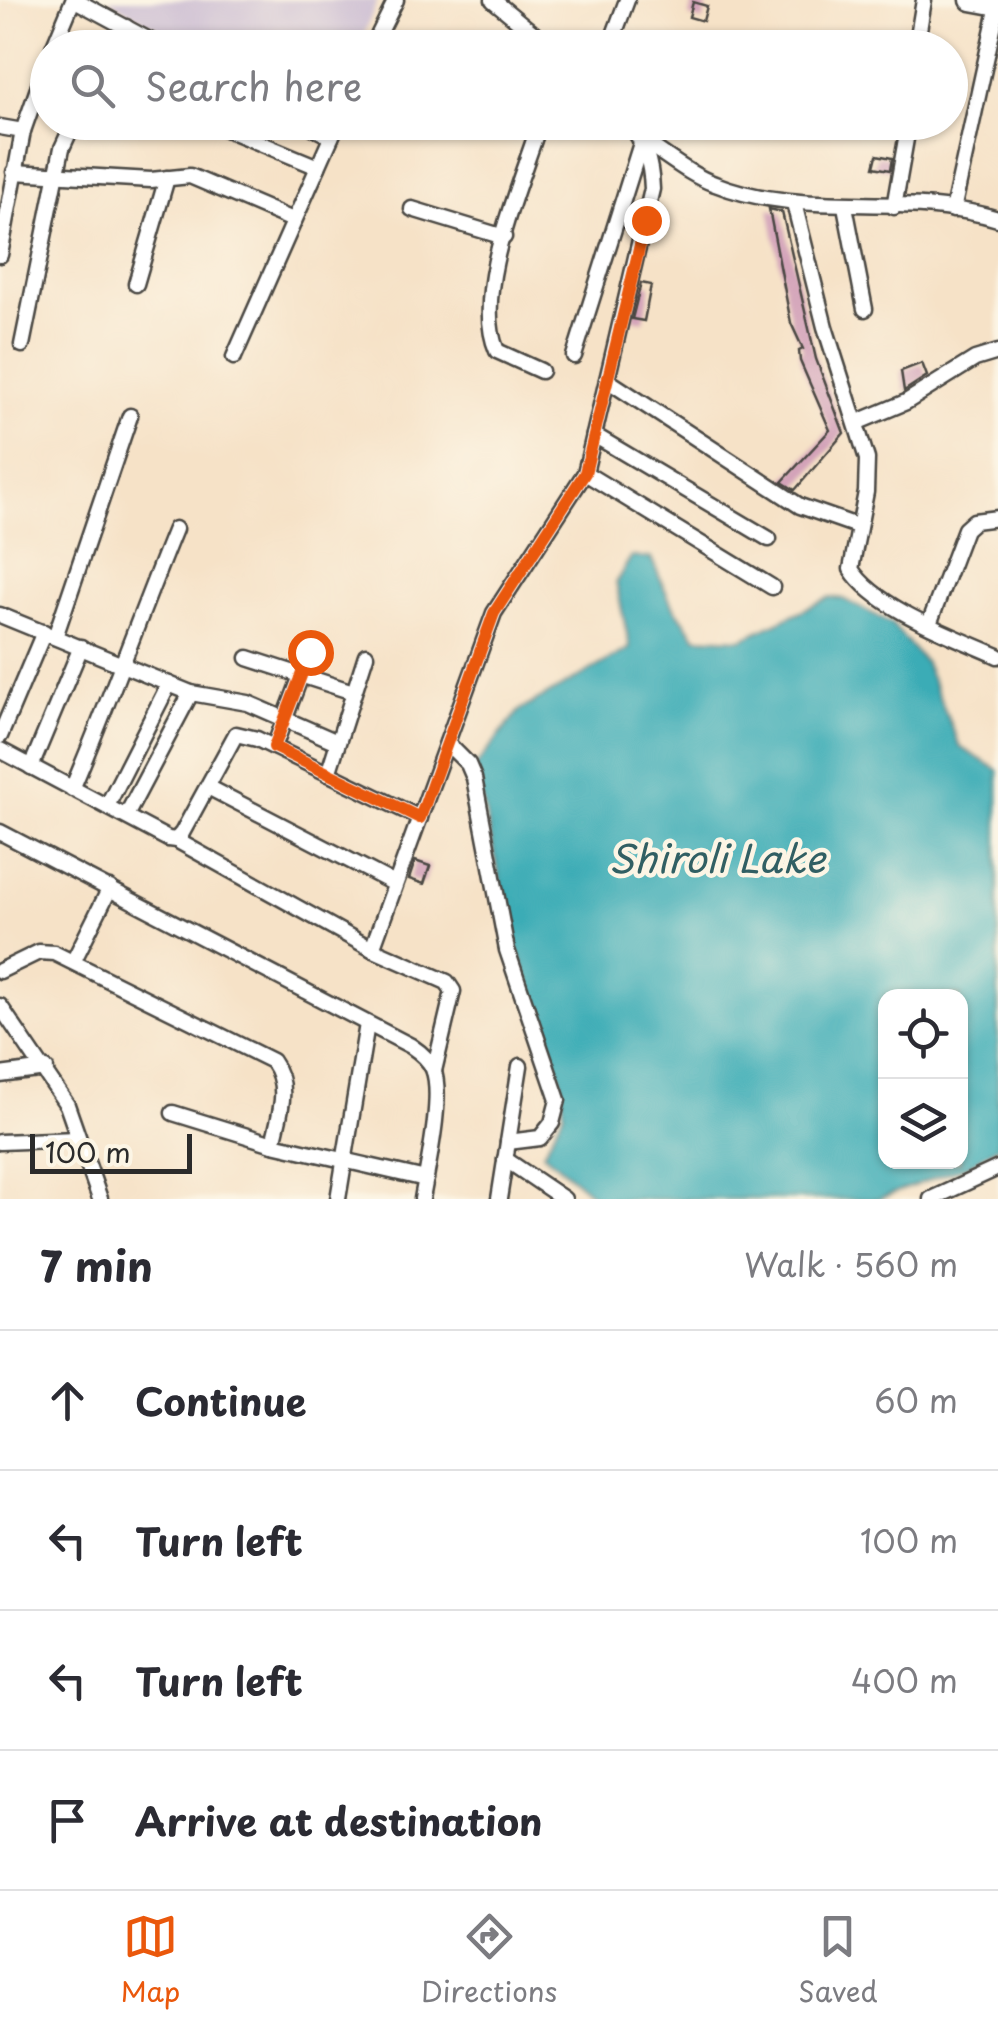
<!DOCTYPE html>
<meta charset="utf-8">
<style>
body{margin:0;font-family:"Playpen Sans",sans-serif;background:#f7f7f7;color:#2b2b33}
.controls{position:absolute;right:30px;bottom:30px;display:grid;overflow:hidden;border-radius:20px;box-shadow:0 2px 8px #0004}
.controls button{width:90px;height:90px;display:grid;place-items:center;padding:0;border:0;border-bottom:2px solid #e1e1e2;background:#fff;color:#2b2b33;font:50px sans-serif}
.scale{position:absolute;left:30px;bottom:25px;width:162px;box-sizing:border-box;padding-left:10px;border:5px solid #2b2b2b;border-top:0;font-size:28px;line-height:35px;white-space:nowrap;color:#2b2b2b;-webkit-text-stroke:8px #fcf5e5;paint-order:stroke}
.stop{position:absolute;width:30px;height:30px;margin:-22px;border:8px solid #ea580c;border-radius:50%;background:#fff}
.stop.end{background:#ea580c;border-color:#fff;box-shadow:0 2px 10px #0008}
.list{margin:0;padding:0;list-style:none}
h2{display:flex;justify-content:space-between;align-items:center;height:130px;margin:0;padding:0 40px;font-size:42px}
h2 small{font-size:32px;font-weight:400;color:#7c7c81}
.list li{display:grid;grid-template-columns:65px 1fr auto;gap:30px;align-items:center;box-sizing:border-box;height:140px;padding:0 40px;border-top:2px solid #e1e1e2}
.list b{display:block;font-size:38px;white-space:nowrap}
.list em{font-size:32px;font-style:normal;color:#7c7c81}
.icon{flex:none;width:55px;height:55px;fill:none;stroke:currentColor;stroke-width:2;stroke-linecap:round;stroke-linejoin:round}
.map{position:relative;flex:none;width:998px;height:1199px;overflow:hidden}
.search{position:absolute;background:#fff;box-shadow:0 2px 8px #0004;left:30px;right:30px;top:30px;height:110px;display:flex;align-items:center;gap:25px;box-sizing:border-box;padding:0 35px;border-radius:55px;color:#7c7c81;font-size:38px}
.sheet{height:690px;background:#fff}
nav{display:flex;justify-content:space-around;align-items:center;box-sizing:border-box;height:140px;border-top:2px solid #e1e1e2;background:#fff;font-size:28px;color:#7c7c81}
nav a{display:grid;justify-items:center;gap:5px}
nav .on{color:#ea580c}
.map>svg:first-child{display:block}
.industrial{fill:#ccbed3}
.water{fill:#3bacb6;stroke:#336c70;stroke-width:2.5;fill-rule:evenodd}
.building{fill:#d3a3b9}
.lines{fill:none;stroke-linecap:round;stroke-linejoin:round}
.minor-casing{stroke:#494642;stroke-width:19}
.highway-casing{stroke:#494642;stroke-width:25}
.minor{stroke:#fff;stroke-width:14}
.highway{stroke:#fff;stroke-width:20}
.route{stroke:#ea580c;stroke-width:12}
.labels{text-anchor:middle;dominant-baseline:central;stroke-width:9;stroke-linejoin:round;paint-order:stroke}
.water-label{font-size:38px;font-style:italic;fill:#315f63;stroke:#fcf5e5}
</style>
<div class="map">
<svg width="998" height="1199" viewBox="0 0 998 1199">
<rect width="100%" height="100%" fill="#fcf5e5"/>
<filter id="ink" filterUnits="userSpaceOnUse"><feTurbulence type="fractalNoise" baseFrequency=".01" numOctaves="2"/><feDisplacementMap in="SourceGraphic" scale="20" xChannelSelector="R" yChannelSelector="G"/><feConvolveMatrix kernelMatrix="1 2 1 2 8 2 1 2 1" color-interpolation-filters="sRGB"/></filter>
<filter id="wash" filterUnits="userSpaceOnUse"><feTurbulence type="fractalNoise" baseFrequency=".0048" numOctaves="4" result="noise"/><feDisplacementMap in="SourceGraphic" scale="40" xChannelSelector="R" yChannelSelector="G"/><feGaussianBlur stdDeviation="2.25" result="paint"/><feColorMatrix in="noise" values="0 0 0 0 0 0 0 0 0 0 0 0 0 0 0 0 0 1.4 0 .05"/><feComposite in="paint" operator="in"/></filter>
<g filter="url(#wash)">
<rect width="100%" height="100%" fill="#f6e2c7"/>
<!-- industrial -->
<path class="industrial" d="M 109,0 L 378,0 L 358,47 L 191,48 Z"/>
<!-- water -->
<path class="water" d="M 631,557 L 651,558 L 671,603 L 696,637 L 742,639 L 830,597 L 843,599 L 891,623 L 925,663 L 960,747 L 998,770 L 998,1146 L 967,1166 L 878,1199 L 597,1199 L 543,1153 L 564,1112 L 560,1075 L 511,929 L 475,767 L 519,711 L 630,648 L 616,582 ZM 886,996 L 960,996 L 960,1162 L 886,1162 Z"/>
<g id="blocks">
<!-- building -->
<g class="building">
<path d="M 693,2 L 707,6 L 703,21 L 689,17 Z"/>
<path d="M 877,155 L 892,158 L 890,170 L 874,167 Z"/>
<path d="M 769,209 L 782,212 L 816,359 L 844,433 L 795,490 L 782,482 L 830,430 L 800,361 L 799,351 L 803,349 L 791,323 Z"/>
<path d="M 641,283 L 651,285 L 644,321 L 632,319 Z"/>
<path d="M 922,363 L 927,376 L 904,391 L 901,371 Z"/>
<path d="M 415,861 L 430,866 L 424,884 L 409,879 Z"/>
</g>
</g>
</g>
<g filter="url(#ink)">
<use href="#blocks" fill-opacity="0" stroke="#494642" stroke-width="2.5"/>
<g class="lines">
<defs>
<g id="minor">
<path d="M 75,0 L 164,48"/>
<path d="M 493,0 L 551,48"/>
<path d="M 53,48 L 73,0"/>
<path d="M 115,48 L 126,27"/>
<path d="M 372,48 L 396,0"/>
<path d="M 609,48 L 627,0"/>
<path d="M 916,48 L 924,0"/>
<path d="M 209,122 L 318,167"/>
<path d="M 303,122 L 331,137"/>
<path d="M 540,122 C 521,183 471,292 497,351 L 541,371"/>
<path d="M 0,127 L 23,131"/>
<path d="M 14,172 L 151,180 L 190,176 L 293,220"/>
<path d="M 794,203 L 825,327 L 867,459 L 866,492 L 851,569 C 876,609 956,637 998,656"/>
<path d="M 845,206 L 865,309"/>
<path d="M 894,207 L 909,122"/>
<path d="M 412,209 L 504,237"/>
<path d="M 953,210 L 998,5"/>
<path d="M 0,255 L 23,131 L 48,60"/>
<path d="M 136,284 L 167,178"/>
<path d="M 22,345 L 62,148 L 74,122"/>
<path d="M 574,356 L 642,140 C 665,154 689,175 715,184 C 806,220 906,190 998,219"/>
<path d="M 234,357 L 338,122"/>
<path d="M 607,380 L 800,506 L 857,526"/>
<path d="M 858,422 L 906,402 L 975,359 L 998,352"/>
<path d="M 594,435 L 769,539"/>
<path d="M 585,473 L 772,587"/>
<path d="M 0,615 L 191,693 L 248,703 L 337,742"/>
<path d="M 929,624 L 965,529 L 974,521 L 998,518"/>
<path d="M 55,637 L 130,416"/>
<path d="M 248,658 L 353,692"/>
<path d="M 0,736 L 44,632"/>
<path d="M 447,743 L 468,764 L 474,778 L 507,950 L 558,1100 L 552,1123 L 540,1138 L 508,1142"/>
<path d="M 274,747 L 310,652"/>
<path d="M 0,750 L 168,839 L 176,840 L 182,833 L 236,734 L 257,739 L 420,818"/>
<path d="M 31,767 L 81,647"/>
<path d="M 328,774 L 366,655"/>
<path d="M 208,787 L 395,884"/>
<path d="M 72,789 C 109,703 140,615 175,529"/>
<path d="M 107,806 L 169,684"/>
<path d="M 126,816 L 191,693"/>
<path d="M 0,832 L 411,1046 C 420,1052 429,1059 433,1069 C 444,1095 427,1170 422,1199"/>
<path d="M 176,840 L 372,949 L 447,982 L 453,991 L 434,1071"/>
<path d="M 372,949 L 494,613 L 585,473 L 652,189 C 651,162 645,143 628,122"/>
<path d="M 74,960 L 110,888"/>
<path d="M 0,971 L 39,952 L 54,953 L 272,1061 C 291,1087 279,1115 273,1144"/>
<path d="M 0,1006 L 67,1105 L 100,1199"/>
<path d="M 0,1075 L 46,1069"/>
<path d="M 173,1113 L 273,1144 L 426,1179"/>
<path d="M 0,1142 L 77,1139"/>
<path d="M 505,1159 L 564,1199"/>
<path d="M 338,1199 L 367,1024"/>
<path d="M 499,1199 L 520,1066"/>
<path d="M 931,1199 L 998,1168"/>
</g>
<path id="highway" d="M 971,0 L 998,5"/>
</defs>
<!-- minor casing -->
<use href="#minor" class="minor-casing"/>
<!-- highway casing -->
<use href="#highway" class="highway-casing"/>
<!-- minor -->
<use href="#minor" class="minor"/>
<!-- highway -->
<use href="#highway" class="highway"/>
</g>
</g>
<g class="lines" filter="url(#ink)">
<!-- route -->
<path class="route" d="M 310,652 L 274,747 L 420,818 L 494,613 L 585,473 L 646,220"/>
</g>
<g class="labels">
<!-- water labels -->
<g class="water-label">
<text x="717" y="857">Shiroli Lake</text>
</g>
</g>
</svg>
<div class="controls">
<button><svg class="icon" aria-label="locate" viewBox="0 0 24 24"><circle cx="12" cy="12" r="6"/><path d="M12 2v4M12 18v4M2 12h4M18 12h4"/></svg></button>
<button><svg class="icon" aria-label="layers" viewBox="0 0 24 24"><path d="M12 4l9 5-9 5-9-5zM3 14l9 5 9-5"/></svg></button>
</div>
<div class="scale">100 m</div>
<div class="stop" style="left:310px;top:652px"></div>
<div class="stop end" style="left:646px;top:220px"></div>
<div class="search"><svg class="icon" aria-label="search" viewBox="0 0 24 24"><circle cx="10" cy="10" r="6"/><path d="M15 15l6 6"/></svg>Search here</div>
</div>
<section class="sheet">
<h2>7 min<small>Walk · 560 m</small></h2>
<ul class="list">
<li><svg class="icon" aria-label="ahead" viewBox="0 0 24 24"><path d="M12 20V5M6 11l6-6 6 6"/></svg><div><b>Continue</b></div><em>60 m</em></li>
<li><svg class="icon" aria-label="left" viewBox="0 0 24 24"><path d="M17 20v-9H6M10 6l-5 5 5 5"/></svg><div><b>Turn left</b></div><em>100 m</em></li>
<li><svg class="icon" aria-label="left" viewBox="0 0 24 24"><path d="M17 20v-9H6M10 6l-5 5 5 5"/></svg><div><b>Turn left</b></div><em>400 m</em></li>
<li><svg class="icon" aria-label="arrive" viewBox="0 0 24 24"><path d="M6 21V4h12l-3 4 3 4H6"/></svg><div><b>Arrive at destination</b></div></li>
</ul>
</section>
<nav>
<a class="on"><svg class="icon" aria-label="map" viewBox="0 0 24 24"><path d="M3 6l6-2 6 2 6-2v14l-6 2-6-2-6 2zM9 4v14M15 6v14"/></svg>Map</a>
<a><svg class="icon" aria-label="directions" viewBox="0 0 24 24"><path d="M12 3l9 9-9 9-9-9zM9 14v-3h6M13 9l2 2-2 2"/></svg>Directions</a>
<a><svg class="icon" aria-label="saved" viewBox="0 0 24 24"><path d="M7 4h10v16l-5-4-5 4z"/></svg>Saved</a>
</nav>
